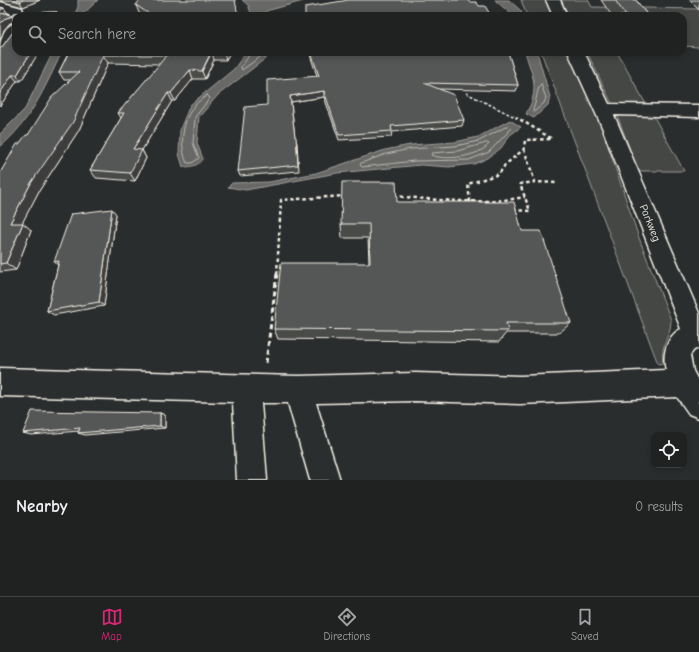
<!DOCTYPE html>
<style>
body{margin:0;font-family:"Comic Neue",sans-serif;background:#282a2a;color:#f1f3f6}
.controls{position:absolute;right:12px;bottom:12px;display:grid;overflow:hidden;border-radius:8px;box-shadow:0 2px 6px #0003}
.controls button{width:36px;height:36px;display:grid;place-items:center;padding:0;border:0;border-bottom:1px solid #3d3f40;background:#202222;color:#f1f3f6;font:20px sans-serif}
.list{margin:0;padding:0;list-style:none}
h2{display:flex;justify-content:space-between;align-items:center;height:52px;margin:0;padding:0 16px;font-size:17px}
h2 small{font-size:13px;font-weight:400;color:#a2a4a5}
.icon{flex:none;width:22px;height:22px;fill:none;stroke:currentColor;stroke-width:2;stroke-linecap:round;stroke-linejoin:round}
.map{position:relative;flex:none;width:699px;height:480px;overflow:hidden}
.search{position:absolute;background:#202222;box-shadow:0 2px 6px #0003;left:12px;right:12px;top:12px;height:44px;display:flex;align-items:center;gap:10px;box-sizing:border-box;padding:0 14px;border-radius:12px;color:#a2a4a5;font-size:15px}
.sheet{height:116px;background:#202222}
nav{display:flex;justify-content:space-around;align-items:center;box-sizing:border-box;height:56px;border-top:1px solid #3d3f40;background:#202222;font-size:11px;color:#a2a4a5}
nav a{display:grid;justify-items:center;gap:2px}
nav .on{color:#db2777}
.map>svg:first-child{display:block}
.green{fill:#444645;stroke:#9c9c96}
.water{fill:#676866;stroke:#9f9f9a}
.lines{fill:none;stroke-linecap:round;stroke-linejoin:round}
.shore{stroke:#bcbab4;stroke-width:1}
.minor-casing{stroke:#f4f1e8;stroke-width:3}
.path-far2{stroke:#f4f1e8;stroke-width:1.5;stroke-dasharray:3 2;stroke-linecap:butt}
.path-far1{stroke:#f4f1e8;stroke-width:2.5;stroke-dasharray:3.5 3;stroke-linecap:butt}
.path{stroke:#f4f1e8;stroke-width:3;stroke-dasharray:5 3.5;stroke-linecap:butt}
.minor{fill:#2a2d2e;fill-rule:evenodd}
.wall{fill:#494b4a;stroke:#f4f1e8}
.shaded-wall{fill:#3c3d3c;stroke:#f4f1e8}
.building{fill:#555756;stroke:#f4f1e8}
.labels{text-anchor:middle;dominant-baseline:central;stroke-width:4;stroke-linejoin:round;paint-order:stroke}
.street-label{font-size:11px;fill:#f4f1e8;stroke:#2a2d2e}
</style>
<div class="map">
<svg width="699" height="480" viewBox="0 0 699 480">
<rect width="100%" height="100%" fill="#2a2d2e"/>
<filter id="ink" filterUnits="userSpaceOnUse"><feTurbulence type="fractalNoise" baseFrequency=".025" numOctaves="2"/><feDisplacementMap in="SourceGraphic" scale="8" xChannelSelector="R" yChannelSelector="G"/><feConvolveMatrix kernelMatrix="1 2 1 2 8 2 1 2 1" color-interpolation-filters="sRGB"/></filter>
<g filter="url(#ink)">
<!-- green -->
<g class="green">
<path d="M 521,0 L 546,0 L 553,16 L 527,16 Z"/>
<path d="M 561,0 L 588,0 L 592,7 L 699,9 L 699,47 L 683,46 L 683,16 L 569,16 Z"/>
<path d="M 541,52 L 570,52 L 594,105 L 639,238 L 671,320 C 671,338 660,342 663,363 L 658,364 Z"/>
<path d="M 587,52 L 617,52 L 647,106 L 613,106 Z"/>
<path d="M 617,115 L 653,115 L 684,171 L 638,171 Z"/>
</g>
<!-- water -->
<g class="water">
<path d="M 78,0 L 98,0 L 81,16 L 74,16 L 78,7 Z"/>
<path d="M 242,0 L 307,0 L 266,11 L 263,16 L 252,16 L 248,5 Z"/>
<path d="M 495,0 L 509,0 L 521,11 L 523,16 L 513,16 Z"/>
<path d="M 53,52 L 62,52 C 45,87 31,121 0,147 L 0,134 L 25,109 Z"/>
<path d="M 246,52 L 274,52 L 218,95 L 199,117 L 197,143 L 203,159 C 198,166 191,167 183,167 L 179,154 L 180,129 L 190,105 L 234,69 Z"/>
<path d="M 525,52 L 537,52 L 550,97 L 548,105 L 534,118 L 526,114 C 540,88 533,78 525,52 Z"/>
<path d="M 510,120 L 521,127 L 510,135 L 501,148 L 488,158 L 474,164 L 449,167 L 421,165 L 337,173 L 246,190 L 228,187 L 232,183 L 269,182 L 316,173 L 385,150 L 410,145 L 455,142 L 478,137 Z"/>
</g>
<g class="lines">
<!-- shore -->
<g class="shore">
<path d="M 249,52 L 248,57 L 241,67 L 242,70 L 267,52"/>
<path d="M 541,84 L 546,98 L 544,103 L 534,112 L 533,109 C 537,101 536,90 541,84 Z"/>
<path d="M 207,95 L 210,98 L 195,117 L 193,143 L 199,158 L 192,163 L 187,163 C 179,146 182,120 195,105 C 198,101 203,99 207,95 Z"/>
<path d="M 508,126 L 511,129 L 489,152 L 469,160 L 414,161 L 362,167 L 360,165 L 361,163 L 386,154 L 410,149 L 455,146 L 479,141 Z"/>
<path d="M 487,143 L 489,144 C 479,157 445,161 431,155 L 432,153 L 457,151 Z"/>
</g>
<defs>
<g id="minor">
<path d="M 546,0 L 560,0 L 567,16 L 553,16 Z"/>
<path d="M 0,2 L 22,8 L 24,16 L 16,16 L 16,20 L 12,19 L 10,13 L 0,10 Z"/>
<path d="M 16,23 L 16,37 L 5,52 L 0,54 C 0,42 2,26 16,23 Z"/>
<path d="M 568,52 L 584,52 L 609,104 L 699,105 L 699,117 L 614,115 L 699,313 L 699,348 L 694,350 L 690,355 L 693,371 L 699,382 L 699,418 L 689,414 L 677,397 L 520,404 L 415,401 L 316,403 L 340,480 L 310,480 L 288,403 L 261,403 L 267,480 L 237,480 L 233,402 L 0,396 L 0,368 L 298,376 L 415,373 L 520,376 L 666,370 C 662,356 666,336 681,329 L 602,127 Z"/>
</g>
</defs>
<!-- minor casing -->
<use href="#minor" class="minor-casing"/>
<!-- path-far2 -->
<path class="path-far2" d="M 466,93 L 517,118"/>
<!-- path-far1 -->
<g class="path-far1">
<path d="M 524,149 L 535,182"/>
<path d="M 394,196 C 438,200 481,205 525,197"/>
<path d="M 470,202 L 468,184 L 499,174 L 505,165 L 524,149 L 525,140 L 552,139 L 516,117"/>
<path d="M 513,210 L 530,211 L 520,184 L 535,182 L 558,183"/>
<path d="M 277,274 L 281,200 L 345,196"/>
</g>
<!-- path -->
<path class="path" d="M 266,363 L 277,273"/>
<!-- minor -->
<use href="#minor" class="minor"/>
</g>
<!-- wall -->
<g class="wall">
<path d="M 0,0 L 40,0 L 23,7 L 0,1 Z"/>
<path d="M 601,0 L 636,0 L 648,16 L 612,16 Z"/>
<path d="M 689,0 L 699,0 L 699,10 Z"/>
<path d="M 136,5 L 239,16 L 143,16 L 139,13 Z"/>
<path d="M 0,7 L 4,8 L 8,14 L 12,16 L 14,13 L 57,12 L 59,16 L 16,16 L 16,52 L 39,52 L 21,81 L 17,81 L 0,106 L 0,48 L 2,47 L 13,32 L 13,23 L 10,23 L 4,30 L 0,41 Z"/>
<path d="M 69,52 L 167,52 L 175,56 L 178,52 L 230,52 L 226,60 L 214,60 L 205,79 L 193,79 L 175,101 L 172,101 L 142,150 L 146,158 L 135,181 L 96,178 L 90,170 L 121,118 L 118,113 L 160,64 L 108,63 L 79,130 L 39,191 L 22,223 L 31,230 L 16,270 L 0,272 L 0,173 L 19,144 L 28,135 L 70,80 L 64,80 L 59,72 Z"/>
<path d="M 309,52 L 508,52 L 518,85 L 516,91 L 440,89 L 464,120 L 462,126 L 392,132 L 391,137 L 339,140 L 324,97 L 291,102 L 295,137 L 297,143 L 299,171 L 240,176 L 238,171 L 267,105 L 317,76 Z"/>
<path d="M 397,202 L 522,231 L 571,323 L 559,333 L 506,333 L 499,342 L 278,339 L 274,329 L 369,263 L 368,238 L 342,238 L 341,224 Z"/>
<path d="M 116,214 L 104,306 L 54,315 L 47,311 L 58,265 L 54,262 Z"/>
<path d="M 160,413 L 165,415 L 165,428 L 85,435 L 78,433 L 79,431 L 31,435 L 23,433 Z"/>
</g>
<!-- shaded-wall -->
<g class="shaded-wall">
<path d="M 23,0 L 40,0 L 23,7 L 20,2 Z"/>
<path d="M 4,8 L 8,14 L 0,18 L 0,10 Z"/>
<path d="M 57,12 L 59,16 L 55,16 Z"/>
<path d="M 13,16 L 16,22 L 10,23 L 4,30 L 0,41 L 0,24 L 6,18 Z"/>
<path d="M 31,52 L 39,52 L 21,81 L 17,75 Z"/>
<path d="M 212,52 L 214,60 L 205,79 L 202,71 Z"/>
<path d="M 224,52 L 230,52 L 226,60 Z"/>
<path d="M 103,55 L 108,63 L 79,130 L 39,191 L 18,231 L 10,223 L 31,183 Z"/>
<path d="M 190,70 L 193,79 L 175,101 L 171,93 Z"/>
<path d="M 12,75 L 17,81 L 0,106 L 0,93 Z"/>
<path d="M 324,91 L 324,97 L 291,102 L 290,96 Z"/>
<path d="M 168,93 L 172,101 L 142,150 L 146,158 L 135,181 L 130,173 L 133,149 Z"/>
<path d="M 112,209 L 116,214 L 104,306 L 99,302 Z"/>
<path d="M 23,223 L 31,230 L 16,270 L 6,263 Z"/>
<path d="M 160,413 L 165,415 L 165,428 L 160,426 Z"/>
</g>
<!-- building -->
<g class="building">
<path d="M 13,0 L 23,0 L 20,2 Z"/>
<path d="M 140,0 L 235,0 L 238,16 L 152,16 L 136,5 Z"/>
<path d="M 349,0 L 467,0 L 469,2 L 476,2 L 479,6 L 485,6 L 491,16 L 305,16 L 305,7 Z"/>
<path d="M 615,0 L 636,0 L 648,16 L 626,16 Z"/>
<path d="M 0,7 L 4,8 L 0,10 Z"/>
<path d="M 57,12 L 55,16 L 16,16 L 16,52 L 31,52 L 17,75 L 12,75 L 0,93 L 0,48 L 2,47 L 13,32 L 13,16 L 6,18 L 0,24 L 0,14 L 6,13 L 12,16 L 14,13 Z"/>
<path d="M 89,13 L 95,16 L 88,16 Z"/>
<path d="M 69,52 L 167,52 L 175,56 L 178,52 L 211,52 L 202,71 L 190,70 L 171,93 L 168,93 L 133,149 L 142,150 L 130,173 L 90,170 L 124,113 L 118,113 L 167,55 L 103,55 L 73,122 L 31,183 L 10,223 L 23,223 L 6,263 L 0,264 L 0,173 L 17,144 L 19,144 L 26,135 L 28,135 L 52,97 L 79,72 L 59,72 Z"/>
<path d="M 311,52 L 508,52 L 518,85 L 424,83 L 454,95 L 464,120 L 391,126 L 392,131 L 339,135 L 324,91 L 290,96 L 295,137 L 296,137 L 298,165 L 238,171 L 245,107 L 267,105 L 267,80 L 319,76 Z"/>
<path d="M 342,182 L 396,182 L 397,202 L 514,202 L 522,231 L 541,231 L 571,323 L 506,323 L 508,331 L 274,329 L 281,263 L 370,263 L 369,224 L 341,224 Z"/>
<path d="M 112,209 L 99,302 L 47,311 L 59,261 L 54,262 L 71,214 Z"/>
<path d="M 32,411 L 160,413 L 160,426 L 78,433 L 80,428 L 23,433 Z"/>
</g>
</g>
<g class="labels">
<!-- street labels -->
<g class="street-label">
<text transform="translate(650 223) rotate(68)">Parkweg</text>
</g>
</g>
</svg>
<div class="controls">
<button><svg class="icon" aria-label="locate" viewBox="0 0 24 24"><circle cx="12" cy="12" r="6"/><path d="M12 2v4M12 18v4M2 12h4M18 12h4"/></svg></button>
</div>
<div class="search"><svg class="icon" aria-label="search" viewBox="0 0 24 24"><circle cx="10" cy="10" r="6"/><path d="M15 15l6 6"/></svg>Search here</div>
</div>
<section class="sheet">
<h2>Nearby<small>0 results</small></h2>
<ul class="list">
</ul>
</section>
<nav>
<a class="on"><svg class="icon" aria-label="map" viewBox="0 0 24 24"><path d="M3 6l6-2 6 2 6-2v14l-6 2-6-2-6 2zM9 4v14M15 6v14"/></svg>Map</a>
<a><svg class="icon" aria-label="directions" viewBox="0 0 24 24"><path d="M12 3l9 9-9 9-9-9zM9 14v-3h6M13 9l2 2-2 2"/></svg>Directions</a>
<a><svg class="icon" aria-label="saved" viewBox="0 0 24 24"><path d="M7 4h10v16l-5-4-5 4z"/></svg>Saved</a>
</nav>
